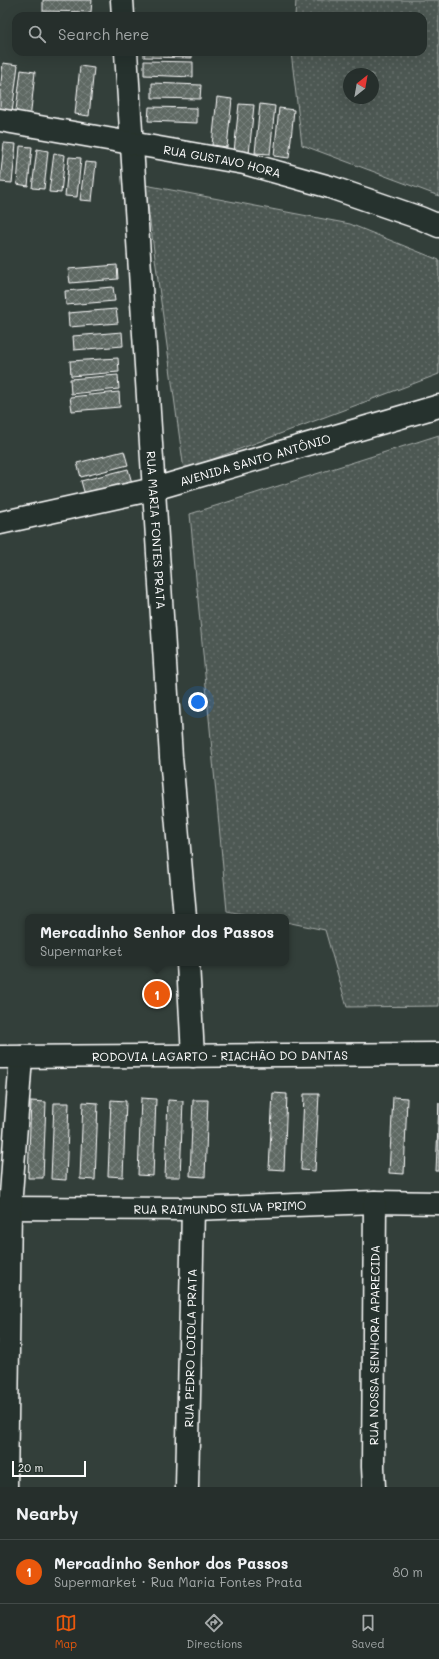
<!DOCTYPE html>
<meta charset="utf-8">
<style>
body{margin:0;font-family:Mali,sans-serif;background:#323b38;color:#f1f3f6}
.compass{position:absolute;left:343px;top:68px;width:36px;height:36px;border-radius:50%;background:#262f2c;box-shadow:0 4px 16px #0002;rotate:31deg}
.scale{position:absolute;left:12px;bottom:10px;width:74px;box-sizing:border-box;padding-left:4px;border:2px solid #fff;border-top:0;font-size:11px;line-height:14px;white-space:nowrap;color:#fff;-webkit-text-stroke:3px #26332d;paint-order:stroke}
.you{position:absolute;left:198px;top:702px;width:14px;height:14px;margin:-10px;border:3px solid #fff;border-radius:50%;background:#1a73e8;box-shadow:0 0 0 6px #1a73e833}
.badge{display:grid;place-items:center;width:26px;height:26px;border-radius:50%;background:#ea580c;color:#fff;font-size:13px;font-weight:700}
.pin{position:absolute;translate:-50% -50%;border:2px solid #fff;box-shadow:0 1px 4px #0006}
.popup{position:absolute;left:25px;top:914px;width:264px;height:52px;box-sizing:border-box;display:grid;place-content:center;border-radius:8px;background:#262f2c;filter:drop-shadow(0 1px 3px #0005);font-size:13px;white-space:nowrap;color:#a4a9a9}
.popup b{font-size:15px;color:#f1f3f6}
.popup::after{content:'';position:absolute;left:50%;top:100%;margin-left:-8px;border:8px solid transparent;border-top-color:#262f2c}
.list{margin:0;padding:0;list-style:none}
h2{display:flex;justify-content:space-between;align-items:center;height:52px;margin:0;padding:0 16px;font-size:17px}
h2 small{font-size:13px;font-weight:400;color:#a4a9a9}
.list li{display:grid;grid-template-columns:26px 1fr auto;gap:12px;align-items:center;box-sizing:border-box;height:64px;padding:0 16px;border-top:1px solid #424a48}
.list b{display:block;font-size:15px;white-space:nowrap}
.list p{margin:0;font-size:13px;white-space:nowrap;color:#a4a9a9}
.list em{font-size:13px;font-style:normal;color:#a4a9a9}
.icon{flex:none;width:22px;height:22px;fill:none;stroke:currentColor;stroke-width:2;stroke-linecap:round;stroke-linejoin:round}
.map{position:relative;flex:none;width:439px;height:1487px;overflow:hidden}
.search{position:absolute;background:#262f2c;box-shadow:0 4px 16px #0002;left:12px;right:12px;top:12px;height:44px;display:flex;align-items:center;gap:10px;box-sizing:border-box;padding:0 14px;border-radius:12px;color:#a4a9a9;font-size:15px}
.sheet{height:116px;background:#262f2c}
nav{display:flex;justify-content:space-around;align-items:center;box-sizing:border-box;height:56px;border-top:1px solid #424a48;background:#262f2c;font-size:11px;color:#a4a9a9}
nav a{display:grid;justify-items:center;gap:2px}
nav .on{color:#ea580c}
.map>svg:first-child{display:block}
.grass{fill:url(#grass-dots);stroke:#a6aca9;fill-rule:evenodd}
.building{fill:url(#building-cross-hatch);stroke:#fff}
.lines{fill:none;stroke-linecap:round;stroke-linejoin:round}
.minor-casing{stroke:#fff;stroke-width:25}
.major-casing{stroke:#fff;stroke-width:25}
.minor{stroke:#26332d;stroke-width:22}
.major{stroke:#26332d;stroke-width:22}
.labels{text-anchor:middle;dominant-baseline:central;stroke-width:3.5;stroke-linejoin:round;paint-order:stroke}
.street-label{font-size:12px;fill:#fff;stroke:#26332d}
</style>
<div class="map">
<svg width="439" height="1487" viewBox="0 0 439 1487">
<defs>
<pattern id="grass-dots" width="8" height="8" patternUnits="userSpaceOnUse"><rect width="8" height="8" fill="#4d5853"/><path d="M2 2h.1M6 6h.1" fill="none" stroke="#68716d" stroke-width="1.8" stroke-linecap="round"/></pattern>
<pattern id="building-cross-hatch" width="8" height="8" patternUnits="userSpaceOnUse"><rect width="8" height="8" fill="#5f6964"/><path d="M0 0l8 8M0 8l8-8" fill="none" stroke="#77807b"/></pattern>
</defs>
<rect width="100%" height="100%" fill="#333f3a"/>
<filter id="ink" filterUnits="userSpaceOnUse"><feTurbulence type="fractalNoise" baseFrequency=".025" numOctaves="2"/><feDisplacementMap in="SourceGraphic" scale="8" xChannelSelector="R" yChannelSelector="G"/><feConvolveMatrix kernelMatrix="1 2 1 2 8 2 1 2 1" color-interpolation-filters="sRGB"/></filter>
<g filter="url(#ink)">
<!-- grass -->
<g class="grass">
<path d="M 296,0 L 439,0 L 439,196 L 302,145 L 291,52 L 423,52 L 423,16 L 295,16 ZM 349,74 L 373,74 L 373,98 L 349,98 Z"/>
<path d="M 145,185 L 350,224 L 439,260 L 439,374 L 184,470 Z"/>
<path d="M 439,435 L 439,1006 L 347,1007 L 325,930 L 286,922 L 286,917 L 258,917 L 227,911 L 190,514 Z"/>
</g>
<!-- building -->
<g class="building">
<path d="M 43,0 L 92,0 L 91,12 L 43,11 Z"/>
<path d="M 144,52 L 192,52 L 192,58 L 144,57 Z"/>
<path d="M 144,61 L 193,62 L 193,77 L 144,75 Z"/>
<path d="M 3,63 L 18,65 L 12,113 L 0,112 L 0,92 Z"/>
<path d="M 80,66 L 94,68 L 89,116 L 75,114 Z"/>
<path d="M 21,70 L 35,72 L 30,120 L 15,118 Z"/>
<path d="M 152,83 L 201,85 L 200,99 L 152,98 Z"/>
<path d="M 217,97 L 232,99 L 227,147 L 212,145 Z"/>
<path d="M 239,104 L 254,105 L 249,154 L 234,152 Z"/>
<path d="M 260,104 L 275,106 L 270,154 L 255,153 Z"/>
<path d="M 149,107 L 197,108 L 197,123 L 148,121 Z"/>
<path d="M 279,108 L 294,110 L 289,158 L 274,156 Z"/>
<path d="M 4,143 L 16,144 L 12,183 L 0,182 Z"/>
<path d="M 20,146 L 32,147 L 28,186 L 17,184 Z"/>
<path d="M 37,149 L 48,151 L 44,189 L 32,188 Z"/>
<path d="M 54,153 L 65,155 L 61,193 L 49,192 Z"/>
<path d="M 69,157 L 81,158 L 77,197 L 65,196 Z"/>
<path d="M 85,162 L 96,163 L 92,201 L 80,200 Z"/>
<path d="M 117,265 L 118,279 L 70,283 L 68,269 Z"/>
<path d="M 113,287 L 115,301 L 66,305 L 65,291 Z"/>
<path d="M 116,309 L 118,323 L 69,327 L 68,313 Z"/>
<path d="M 122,332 L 123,346 L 74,350 L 73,336 Z"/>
<path d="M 118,358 L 119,372 L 71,376 L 70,361 Z"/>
<path d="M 118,375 L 119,389 L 71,394 L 70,379 Z"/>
<path d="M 119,392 L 120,407 L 72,411 L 70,397 Z"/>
<path d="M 124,451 L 128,465 L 81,477 L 77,463 Z"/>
<path d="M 128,469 L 132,483 L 85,495 L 81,481 Z"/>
<path d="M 273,1093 L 287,1094 L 284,1170 L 269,1169 Z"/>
<path d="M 304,1094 L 319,1094 L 315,1171 L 301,1170 Z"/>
<path d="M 393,1097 L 407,1098 L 404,1174 L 389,1173 Z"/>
<path d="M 141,1098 L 156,1099 L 153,1176 L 138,1175 Z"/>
<path d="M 111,1100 L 126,1101 L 123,1177 L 108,1176 Z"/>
<path d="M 168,1100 L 183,1101 L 180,1177 L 165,1177 Z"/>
<path d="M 193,1100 L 208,1100 L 205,1177 L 190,1176 Z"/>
<path d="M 31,1101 L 46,1102 L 43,1178 L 28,1178 Z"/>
<path d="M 83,1102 L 98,1103 L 95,1180 L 80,1179 Z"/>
<path d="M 54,1103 L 69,1103 L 66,1180 L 51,1179 Z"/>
<path d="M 439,1103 L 439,1171 L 436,1171 Z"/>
</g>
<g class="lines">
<defs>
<g id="minor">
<path d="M 122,0 L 123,16"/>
<path id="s1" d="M 126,52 L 171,757 L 185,917"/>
<path id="s2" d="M 0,120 L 244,163 L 330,187 L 420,218 L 439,226"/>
<path id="s3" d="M 0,523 L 154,489 L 439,406"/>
<path d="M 188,963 L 193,1056"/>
<path id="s4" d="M 0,1208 L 193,1209 L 375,1202 L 439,1203"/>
<path d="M 6,1487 L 10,1208 L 21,1057"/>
<path id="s5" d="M 187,1487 L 193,1209"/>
<path id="s6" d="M 374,1487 L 373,1467 L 375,1202"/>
</g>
<g id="major">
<path id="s7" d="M 0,1057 L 439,1054"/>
</g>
</defs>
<!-- minor casing -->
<use href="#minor" class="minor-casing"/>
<!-- major casing -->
<use href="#major" class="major-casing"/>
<!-- minor -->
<use href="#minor" class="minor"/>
<!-- major -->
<use href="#major" class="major"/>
</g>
</g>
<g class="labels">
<!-- street labels -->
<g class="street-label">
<text stroke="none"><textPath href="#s2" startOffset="226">RUA GUSTAVO HORA</textPath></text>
<text stroke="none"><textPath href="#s3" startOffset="263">AVENIDA SANTO ANTÔNIO</textPath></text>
<text stroke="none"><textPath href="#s1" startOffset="479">RUA MARIA FONTES PRATA</textPath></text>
<text stroke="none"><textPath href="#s7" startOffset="220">RODOVIA LAGARTO - RIACHÃO DO DANTAS</textPath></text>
<text stroke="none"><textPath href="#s4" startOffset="220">RUA RAIMUNDO SILVA PRIMO</textPath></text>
<text stroke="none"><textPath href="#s6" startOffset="142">RUA NOSSA SENHORA APARECIDA</textPath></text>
<text stroke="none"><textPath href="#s5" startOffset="139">RUA PEDRO LOIOLA PRATA</textPath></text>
</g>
</g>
</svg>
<svg class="compass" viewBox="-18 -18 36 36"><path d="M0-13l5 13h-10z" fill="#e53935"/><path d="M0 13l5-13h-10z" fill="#a4a9a9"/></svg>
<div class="scale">20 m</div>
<div class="you"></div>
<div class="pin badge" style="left:157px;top:994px">1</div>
<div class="popup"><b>Mercadinho Senhor dos Passos</b>Supermarket</div>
<div class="search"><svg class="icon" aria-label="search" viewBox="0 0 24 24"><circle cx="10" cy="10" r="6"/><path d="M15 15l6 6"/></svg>Search here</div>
</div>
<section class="sheet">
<h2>Nearby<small></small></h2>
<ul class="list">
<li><span class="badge">1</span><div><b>Mercadinho Senhor dos Passos</b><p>Supermarket · Rua Maria Fontes Prata</p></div><em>80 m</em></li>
</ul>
</section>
<nav>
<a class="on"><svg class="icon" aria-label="map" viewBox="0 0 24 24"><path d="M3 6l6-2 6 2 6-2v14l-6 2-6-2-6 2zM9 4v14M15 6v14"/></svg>Map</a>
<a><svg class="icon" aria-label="directions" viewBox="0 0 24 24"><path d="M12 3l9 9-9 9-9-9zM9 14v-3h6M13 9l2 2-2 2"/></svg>Directions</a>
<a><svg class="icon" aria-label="saved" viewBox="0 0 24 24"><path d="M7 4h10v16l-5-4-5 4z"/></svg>Saved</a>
</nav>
